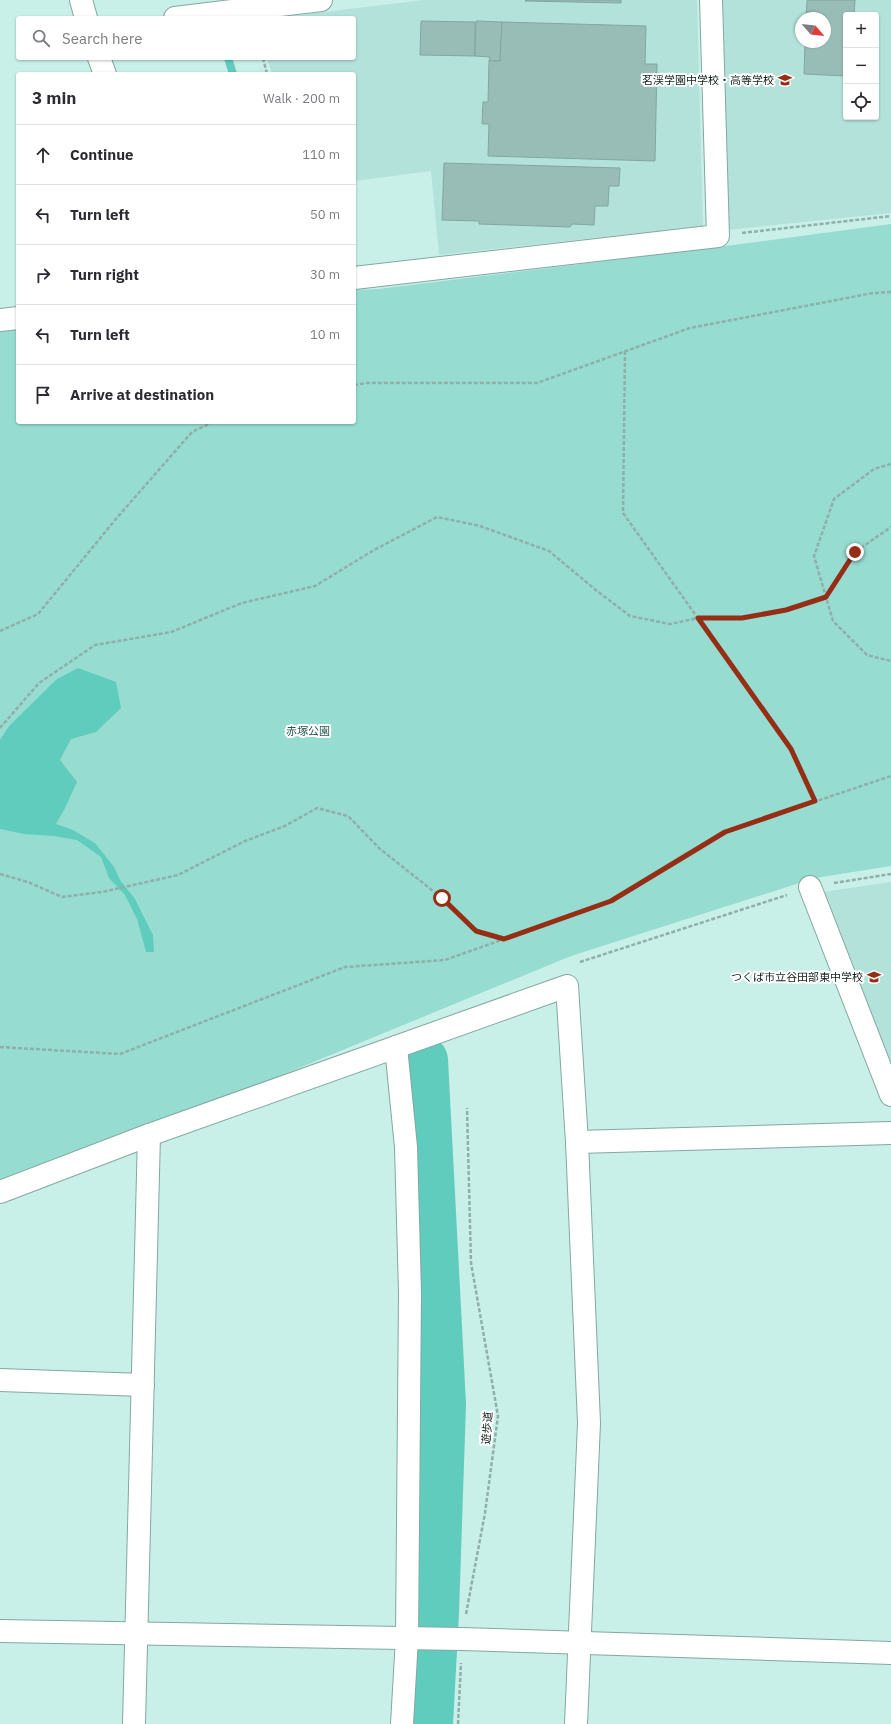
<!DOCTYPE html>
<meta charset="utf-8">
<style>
body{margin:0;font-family:"IBM Plex Sans","Noto Sans JP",sans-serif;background:#f2f2f3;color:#2b2b33}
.controls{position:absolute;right:12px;top:12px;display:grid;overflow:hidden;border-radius:4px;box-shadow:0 1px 3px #0004}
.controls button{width:36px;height:36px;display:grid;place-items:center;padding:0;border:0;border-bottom:1px solid #e1e1e2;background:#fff;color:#2b2b33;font:20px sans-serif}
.compass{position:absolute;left:795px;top:12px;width:36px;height:36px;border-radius:50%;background:#fff;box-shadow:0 1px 3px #0004;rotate:118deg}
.stop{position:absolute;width:12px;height:12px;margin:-9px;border:3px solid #962e16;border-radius:50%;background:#fff}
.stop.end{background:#962e16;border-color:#fff;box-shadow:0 1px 4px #0008}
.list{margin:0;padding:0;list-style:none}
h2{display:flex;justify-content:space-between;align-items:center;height:52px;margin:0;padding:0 16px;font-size:17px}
h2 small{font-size:13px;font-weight:400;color:#7c7c81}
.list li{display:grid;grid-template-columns:26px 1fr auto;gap:12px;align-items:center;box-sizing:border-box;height:60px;padding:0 16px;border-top:1px solid #e1e1e2}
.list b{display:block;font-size:15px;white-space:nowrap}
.list em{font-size:13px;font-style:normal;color:#7c7c81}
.icon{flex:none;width:22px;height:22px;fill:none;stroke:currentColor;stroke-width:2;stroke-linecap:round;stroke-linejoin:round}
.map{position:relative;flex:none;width:891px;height:1724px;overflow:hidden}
.search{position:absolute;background:#fff;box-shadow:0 1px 3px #0004;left:16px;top:16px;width:340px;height:44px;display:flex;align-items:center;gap:10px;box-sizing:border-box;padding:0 14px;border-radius:4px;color:#7c7c81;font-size:15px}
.panel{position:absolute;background:#fff;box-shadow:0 1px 3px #0004;left:16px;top:72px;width:340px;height:352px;border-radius:4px}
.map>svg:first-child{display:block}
.built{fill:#b3e2da;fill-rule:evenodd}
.green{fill:#96dcd1}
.water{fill:#60ccbe}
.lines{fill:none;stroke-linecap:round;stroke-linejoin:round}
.stream{stroke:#60ccbe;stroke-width:8}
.river{stroke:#60ccbe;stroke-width:48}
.building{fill:#98bdb6;stroke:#82a6a1}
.minor-casing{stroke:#83a8a2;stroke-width:24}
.tertiary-casing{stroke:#83a8a2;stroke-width:24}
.path{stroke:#90afaa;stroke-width:2.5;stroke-dasharray:4 2;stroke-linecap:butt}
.minor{stroke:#fff;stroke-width:22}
.tertiary{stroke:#fff;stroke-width:22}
.route{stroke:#962e16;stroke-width:5}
.labels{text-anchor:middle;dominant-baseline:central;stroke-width:4;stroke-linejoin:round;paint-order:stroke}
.poi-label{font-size:11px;fill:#13211f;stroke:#fff;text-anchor:end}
.park-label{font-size:11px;fill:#295852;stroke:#fff}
.street-label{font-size:11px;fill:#13211f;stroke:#fff}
</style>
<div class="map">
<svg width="891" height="1724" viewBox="0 0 891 1724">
<rect width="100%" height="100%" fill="#c8efe8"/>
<!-- built -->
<g class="built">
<path d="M 423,0 L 697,0 L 703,226 L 439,255 L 431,171 L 354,181 L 354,74 L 272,74 L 267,58 L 354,58 L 354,18 L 276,18 Z"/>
<path d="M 722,0 L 891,0 L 891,213 L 727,230 ZM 846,15 L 876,15 L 876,117 L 846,117 ZM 801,18 L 825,18 L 825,42 L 801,42 Z"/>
<path d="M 891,882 L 891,1063 L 823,892 Z"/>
</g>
<!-- green -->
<path class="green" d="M 891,224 L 891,866 L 815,878 L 571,956 L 0,1191 L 0,320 L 18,318 L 18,422 L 354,422 L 354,290 L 378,289 L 726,246 Z"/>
<!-- water -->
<path class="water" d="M 78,668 L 116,682 L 121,708 L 96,732 L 71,739 L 60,760 L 77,782 L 64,810 L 56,824 L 73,830 L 95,843 L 114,867 L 120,880 L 135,899 L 153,935 L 154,952 L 146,952 L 137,919 L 125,895 L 109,878 L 101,857 L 77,840 L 54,836 L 24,834 L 0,829 L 0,740 L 9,726 L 57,679 Z"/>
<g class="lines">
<!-- stream -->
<path class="stream" d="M 228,58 L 233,74"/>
<!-- river -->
<path class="river" d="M 424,1060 L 442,1404 L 435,1613 L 429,1724"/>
</g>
<!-- building -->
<g class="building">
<path d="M 526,0 L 621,0 L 621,3 L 525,1 Z"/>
<path d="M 807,0 L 855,0 L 854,15 L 846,15 L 846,76 L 804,74 L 805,42 L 825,42 L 825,18 L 806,18 Z"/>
<path d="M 421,21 L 475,22 L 475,56 L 420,55 Z"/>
<path d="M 476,21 L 502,22 L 500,61 L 489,61 L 490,57 L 475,56 Z"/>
<path d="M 502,22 L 646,26 L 645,64 L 657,64 L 655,161 L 488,156 L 489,124 L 482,124 L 483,102 L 488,102 L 489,61 L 500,61 Z"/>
<path d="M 444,163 L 620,168 L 619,186 L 609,186 L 608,206 L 595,206 L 594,225 L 572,224 L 570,227 L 479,224 L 479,221 L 442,220 Z"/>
</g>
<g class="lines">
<defs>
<g id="minor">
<path d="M 81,0 L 86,18"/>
<path d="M 175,18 L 321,0"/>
<path d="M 99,58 L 105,74"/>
<path d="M 354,278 L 718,236 L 711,0"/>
<path d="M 0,320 L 18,318"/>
<path d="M 810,887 L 891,1095"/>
<path d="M 396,1047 L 406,1147 L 410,1293 L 407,1638 L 402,1724"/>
<path d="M 577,1142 L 891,1133"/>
<path d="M 0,1192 L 149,1135 L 567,986 L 577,1142 L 589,1423 L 576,1724"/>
<path d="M 0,1380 L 143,1385"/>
<path d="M 134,1724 L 149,1135"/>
</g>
<path id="tertiary" d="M 0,1631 L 462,1639 L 891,1653"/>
</defs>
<!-- minor casing -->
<use href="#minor" class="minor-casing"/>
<!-- tertiary casing -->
<use href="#tertiary" class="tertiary-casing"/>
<!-- path -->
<g class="path">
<path d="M 263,58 L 267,74"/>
<path d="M 742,233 L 891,216"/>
<path d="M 625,351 L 623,513 L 791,749 L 815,801"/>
<path d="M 354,385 L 367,383 L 537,383 L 690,328 L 873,293 L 891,292"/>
<path d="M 891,464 L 874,469 L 834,499 L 814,556 L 833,621 L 867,655 L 891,661"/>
<path d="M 0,631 L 38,614 L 115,520 L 192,432 L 213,422"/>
<path d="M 0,728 L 39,683 L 95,645 L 171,632 L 242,603 L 315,586 L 374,550 L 437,517 L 480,526 L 549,551 L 597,591 L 630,616 L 670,624 L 698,618 L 742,618 L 786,610 L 826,597 L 855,552 L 891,527"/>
<path d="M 0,874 L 28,882 L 62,897 L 102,892 L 178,875 L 245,841 L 285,826 L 317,808 L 348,816 L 380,849 L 442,898 L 476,931 L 503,939"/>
<path d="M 834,883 L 891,874"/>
<path d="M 580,962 L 787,895"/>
<path d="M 0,1047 L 120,1054 L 345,967 L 445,960 L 611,901 L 725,832 L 891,776"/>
<path d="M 466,1614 L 485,1513 L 498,1416 L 471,1263 L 467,1108"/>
<path d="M 458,1724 L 461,1663"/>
</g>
<!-- minor -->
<use href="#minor" class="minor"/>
<!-- tertiary -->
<use href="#tertiary" class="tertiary"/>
</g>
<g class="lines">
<!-- route -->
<path class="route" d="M 442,898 L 476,931 L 504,939 L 611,901 L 725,832 L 815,801 L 791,749 L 698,618 L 742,618 L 786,610 L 826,597 L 855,552"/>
</g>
<!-- icons -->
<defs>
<symbol id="school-bare" viewBox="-9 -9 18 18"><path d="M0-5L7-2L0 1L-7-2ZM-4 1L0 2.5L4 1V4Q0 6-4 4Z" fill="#962e16" stroke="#fff" stroke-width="2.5" paint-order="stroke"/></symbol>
</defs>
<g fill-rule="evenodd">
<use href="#school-bare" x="775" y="70" width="20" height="20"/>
<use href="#school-bare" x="864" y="967" width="20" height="20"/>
</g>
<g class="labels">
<!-- poi labels -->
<g class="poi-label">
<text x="774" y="80">茗渓学園中学校・高等学校</text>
<text x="863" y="977">つくば市立谷田部東中学校</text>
</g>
<!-- park labels -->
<g class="park-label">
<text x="308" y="731">赤塚公園</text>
</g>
<!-- street labels -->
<g class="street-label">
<text transform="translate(487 1428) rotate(-86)">遊歩道</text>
</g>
</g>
</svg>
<div class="controls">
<button>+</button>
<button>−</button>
<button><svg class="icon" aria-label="locate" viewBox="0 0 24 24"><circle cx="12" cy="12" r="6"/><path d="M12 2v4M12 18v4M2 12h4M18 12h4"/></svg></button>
</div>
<svg class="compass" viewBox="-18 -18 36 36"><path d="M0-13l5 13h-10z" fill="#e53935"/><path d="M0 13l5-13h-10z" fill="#7c7c81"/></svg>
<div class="stop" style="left:442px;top:898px"></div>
<div class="stop end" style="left:855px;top:552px"></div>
<div class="search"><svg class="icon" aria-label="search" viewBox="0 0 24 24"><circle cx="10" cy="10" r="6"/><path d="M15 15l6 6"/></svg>Search here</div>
<section class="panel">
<h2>3 min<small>Walk · 200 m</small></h2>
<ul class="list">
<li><svg class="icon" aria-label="ahead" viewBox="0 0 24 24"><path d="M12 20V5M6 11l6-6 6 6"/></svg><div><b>Continue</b></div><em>110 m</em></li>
<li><svg class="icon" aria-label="left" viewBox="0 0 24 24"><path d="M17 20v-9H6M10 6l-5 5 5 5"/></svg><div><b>Turn left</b></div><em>50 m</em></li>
<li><svg class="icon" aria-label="right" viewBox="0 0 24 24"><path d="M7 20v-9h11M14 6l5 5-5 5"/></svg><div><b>Turn right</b></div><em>30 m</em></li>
<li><svg class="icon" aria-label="left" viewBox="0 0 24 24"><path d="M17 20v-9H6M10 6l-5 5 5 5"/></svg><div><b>Turn left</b></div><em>10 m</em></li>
<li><svg class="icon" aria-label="arrive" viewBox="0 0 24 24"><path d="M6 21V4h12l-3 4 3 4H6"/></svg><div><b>Arrive at destination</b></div></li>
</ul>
</section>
</div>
